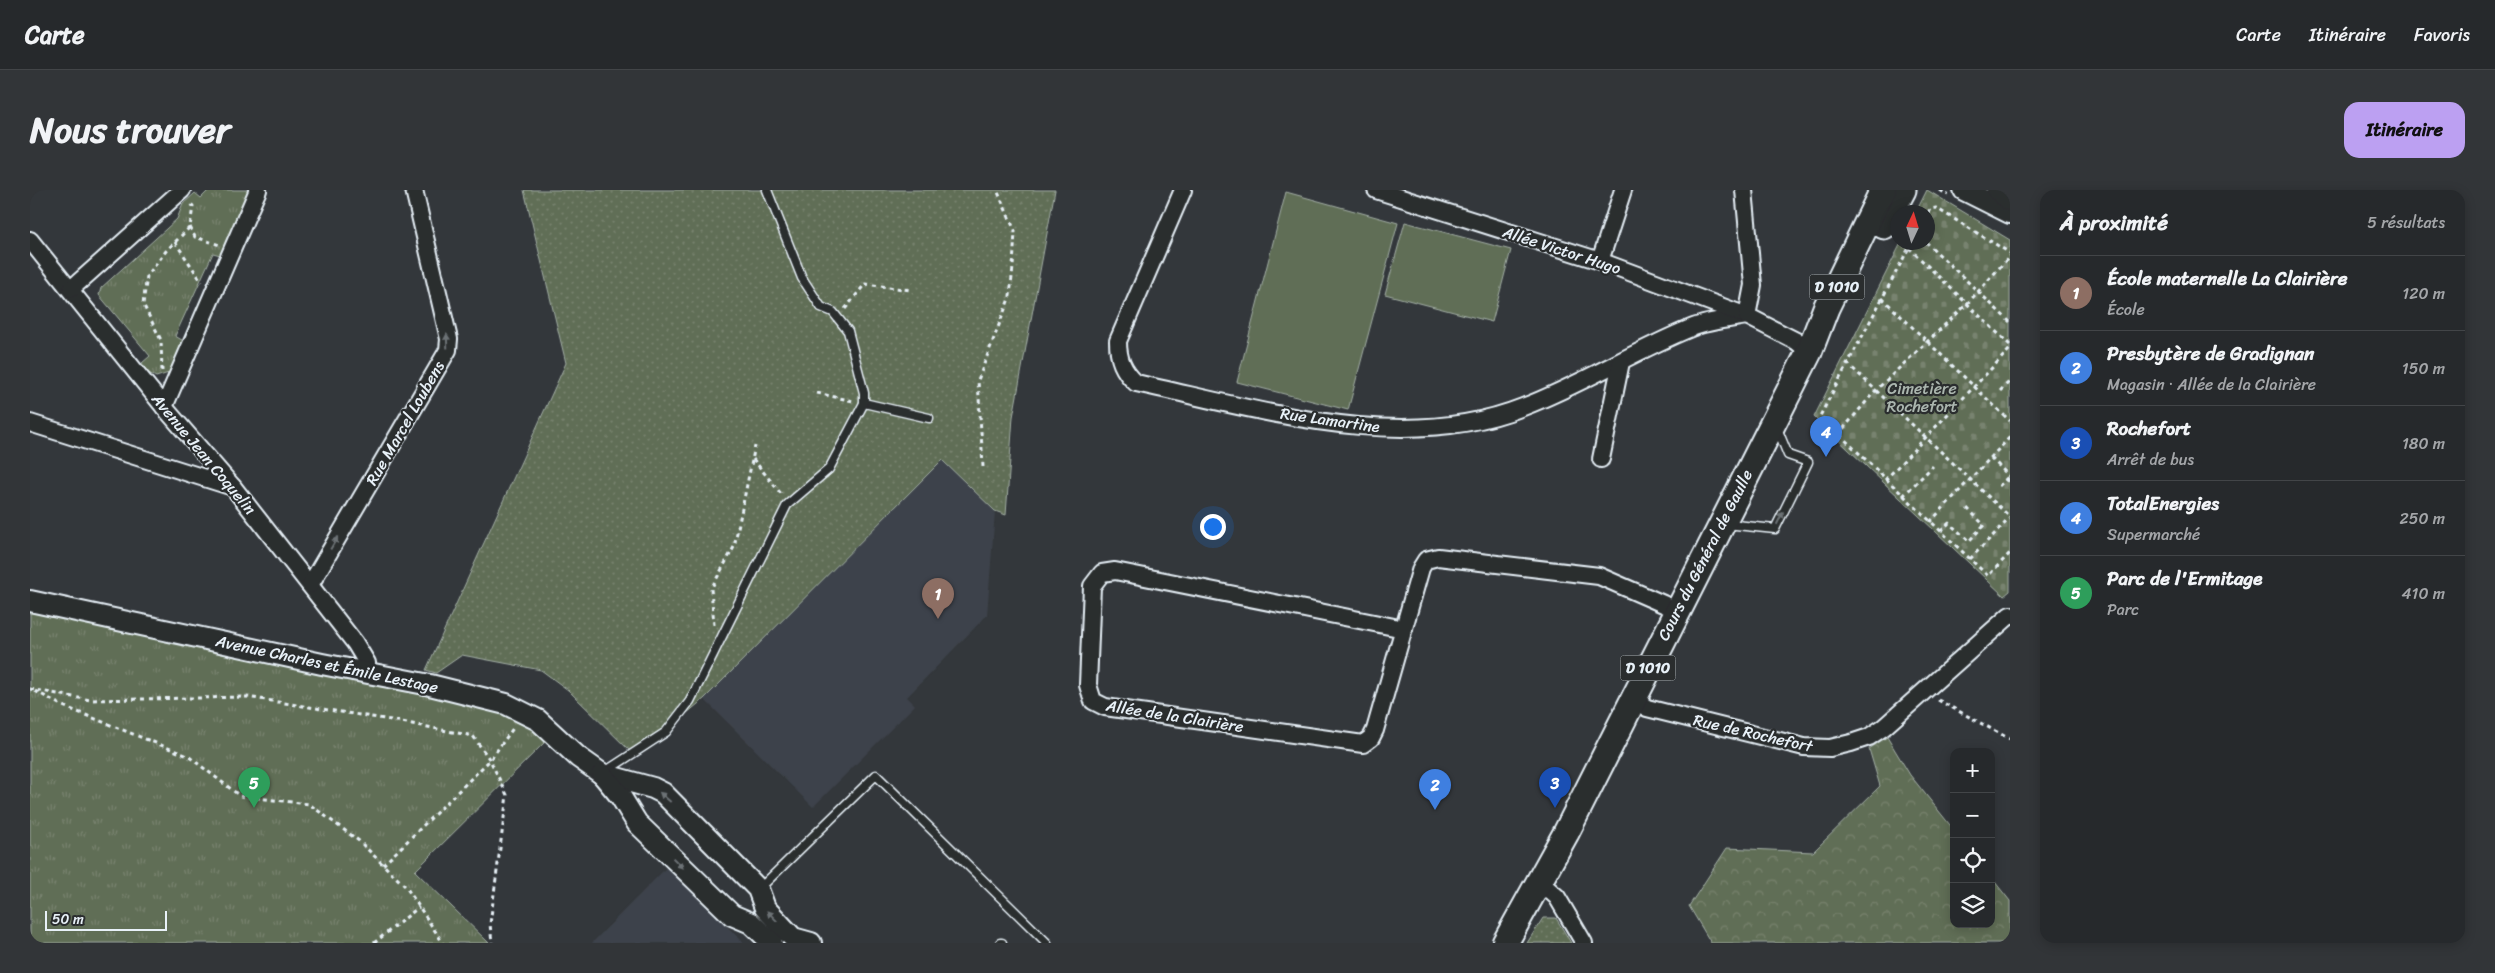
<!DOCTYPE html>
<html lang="fr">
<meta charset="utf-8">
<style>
body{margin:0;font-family:Sriracha,sans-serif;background:#323538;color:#f1f3f6}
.controls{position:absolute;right:15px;bottom:15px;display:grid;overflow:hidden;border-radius:10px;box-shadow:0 2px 12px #0003}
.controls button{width:45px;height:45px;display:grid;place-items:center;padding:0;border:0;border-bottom:1px solid #424548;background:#26292c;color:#f1f3f6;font:25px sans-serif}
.compass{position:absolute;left:1860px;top:15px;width:45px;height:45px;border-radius:50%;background:#26292c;box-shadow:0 2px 12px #0003;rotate:4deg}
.scale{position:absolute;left:15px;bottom:12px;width:122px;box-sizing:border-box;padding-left:5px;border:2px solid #e8f1f8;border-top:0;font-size:14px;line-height:18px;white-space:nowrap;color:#e8f1f8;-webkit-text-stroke:4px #2a2d2e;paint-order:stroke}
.you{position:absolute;left:1182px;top:336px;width:18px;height:18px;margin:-12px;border:4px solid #fff;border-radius:50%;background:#1a73e8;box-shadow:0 0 0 8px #1a73e833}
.badge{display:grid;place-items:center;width:32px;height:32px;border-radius:50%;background:#bca0f2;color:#fff;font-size:16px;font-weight:700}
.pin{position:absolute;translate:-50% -41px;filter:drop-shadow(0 1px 2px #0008)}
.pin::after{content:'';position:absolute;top:26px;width:18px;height:15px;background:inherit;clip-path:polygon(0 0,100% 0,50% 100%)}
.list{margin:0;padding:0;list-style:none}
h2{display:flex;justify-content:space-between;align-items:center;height:65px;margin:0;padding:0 20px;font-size:21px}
h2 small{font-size:16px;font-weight:400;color:#a4a6a9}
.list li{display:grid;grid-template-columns:32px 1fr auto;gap:15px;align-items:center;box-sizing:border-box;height:75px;padding:0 20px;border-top:1px solid #424548}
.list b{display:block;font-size:19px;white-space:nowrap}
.list p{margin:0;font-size:16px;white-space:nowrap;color:#a4a6a9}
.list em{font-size:16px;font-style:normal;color:#a4a6a9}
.icon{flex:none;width:28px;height:28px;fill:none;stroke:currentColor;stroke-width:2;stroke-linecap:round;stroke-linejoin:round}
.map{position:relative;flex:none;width:1980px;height:753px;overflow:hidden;border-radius:15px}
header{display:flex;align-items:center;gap:30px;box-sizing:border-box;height:70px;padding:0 25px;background:#26292c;border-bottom:1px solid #424548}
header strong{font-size:24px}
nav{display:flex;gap:28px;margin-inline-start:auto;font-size:18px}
.intro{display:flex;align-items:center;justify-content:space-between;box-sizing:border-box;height:120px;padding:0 30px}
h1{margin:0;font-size:35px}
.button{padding:12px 22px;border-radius:15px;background:#bca0f2;color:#111;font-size:18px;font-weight:700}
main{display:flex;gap:30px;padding:0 30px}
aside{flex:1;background:#26292c;border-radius:15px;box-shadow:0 2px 12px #0003}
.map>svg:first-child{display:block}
.built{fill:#3e434b}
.grass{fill:url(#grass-dots);stroke:#a4b0a7}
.forest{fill:url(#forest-crowns);stroke:#a4b0a7}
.cemetery{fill:url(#cemetery-stones);stroke:#a4b0a7}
.park{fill:url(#park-tufts);stroke:#a4b0a7}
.pitch{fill:#616e56;stroke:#a4b0a7}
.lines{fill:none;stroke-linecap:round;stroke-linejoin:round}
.service-casing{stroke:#e8f1f8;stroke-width:11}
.minor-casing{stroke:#e8f1f8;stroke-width:20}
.tertiary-casing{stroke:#e8f1f8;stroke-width:24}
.primary-casing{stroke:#e8f1f8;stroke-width:29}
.path{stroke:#e8f1f8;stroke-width:3;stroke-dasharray:4 4;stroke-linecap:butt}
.service{stroke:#2a2d2e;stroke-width:8}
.minor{stroke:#2a2d2e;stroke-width:16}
.tertiary{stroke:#2a2d2e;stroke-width:20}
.primary{stroke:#2a2d2e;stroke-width:25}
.oneway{fill:#6c7275}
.labels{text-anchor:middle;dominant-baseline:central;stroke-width:4.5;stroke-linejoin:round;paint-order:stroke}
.shield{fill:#2a2d2e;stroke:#afb6bb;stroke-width:1}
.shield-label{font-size:15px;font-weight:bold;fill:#e8f1f8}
.street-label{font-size:16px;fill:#e8f1f8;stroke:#2a2d2e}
.park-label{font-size:16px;fill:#abb6af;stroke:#2a2d2e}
</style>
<header>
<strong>Carte</strong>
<nav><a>Carte</a><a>Itinéraire</a><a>Favoris</a></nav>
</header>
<div class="intro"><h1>Nous trouver</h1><a class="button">Itinéraire</a></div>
<main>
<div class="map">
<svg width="1980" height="753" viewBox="0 0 1980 753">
<defs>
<pattern id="grass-dots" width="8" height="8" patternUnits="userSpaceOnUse" patternTransform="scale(1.25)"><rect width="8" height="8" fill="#616e56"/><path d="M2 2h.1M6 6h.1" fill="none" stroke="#78836f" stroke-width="1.8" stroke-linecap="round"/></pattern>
<pattern id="forest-crowns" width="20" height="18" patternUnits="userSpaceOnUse" patternTransform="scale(1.25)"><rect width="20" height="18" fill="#616e56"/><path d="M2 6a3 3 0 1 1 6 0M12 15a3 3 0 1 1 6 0" fill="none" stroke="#78836f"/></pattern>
<pattern id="cemetery-stones" width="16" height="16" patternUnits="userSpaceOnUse" patternTransform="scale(1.25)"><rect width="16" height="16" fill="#616e56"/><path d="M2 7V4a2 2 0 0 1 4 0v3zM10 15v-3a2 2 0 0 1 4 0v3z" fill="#78836f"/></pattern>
<pattern id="park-tufts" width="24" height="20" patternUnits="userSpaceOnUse" patternTransform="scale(1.25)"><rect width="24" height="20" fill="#616e56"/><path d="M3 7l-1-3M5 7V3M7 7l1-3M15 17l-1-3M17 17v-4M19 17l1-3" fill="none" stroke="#78836f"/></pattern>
</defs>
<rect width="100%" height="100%" fill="#33373b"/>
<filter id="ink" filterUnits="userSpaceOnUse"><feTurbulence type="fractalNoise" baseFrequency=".02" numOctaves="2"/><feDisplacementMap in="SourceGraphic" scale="10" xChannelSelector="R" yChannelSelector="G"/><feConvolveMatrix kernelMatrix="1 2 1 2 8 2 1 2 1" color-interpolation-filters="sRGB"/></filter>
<g filter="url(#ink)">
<!-- built -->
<g class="built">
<path d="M 912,270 L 965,321 L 957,425 L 877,507 L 885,515 L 783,617 L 674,509 Z"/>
<path d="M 637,677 L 714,753 L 562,753 Z"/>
</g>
<!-- grass -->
<g class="grass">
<path d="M 494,0 L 1025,0 L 983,227 L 976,325 L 965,321 L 912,270 L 674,509 L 605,566 L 538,500 L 511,480 L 432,465 L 406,483 L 396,480 L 536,173 Z"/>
<path d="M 1513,728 L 1526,728 L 1541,753 L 1497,753 Z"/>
</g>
<!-- forest -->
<path class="forest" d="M 1857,547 L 1880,585 L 1924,640 L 1924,734 L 1961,734 L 1961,687 L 1980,711 L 1980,753 L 1681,753 L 1659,716 L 1697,658 L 1783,662 L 1850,596 L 1839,559 Z"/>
<!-- cemetery -->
<path class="cemetery" d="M 1897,0 L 1980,50 L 1980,401 L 1974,406 L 1784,227 L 1871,53 L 1898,52 L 1898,22 L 1886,22 Z"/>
<!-- park -->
<g class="park">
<path d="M 179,0 L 222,0 L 194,66 L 183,63 L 145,146 L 157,153 L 145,181 L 126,187 L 117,182 L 112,173 L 120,166 L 69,105 L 71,98 L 147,29 L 153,14 L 165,3 L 171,8 Z"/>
<path d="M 0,411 L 400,495 L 524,543 L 385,681 L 459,753 L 0,753 Z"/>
</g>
<!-- pitch -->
<g class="pitch">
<path d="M 1256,2 L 1368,33 L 1318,220 L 1207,192 Z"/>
<path d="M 1375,32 L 1481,60 L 1462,132 L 1355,104 Z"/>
</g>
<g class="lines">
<defs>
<g id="service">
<path d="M 834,213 L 899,228"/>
<path d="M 1696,334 L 1745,339 L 1778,272 L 1758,265 L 1747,238"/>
<path d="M 576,581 L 636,542 L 660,511 L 757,315 L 799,279 L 834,213 L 834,203 L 818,141 L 803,122 L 791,117 L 772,88 L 737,0"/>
<path d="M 729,699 L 846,585 L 1017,753"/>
<path d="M 970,753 L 972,753"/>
</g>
<g id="minor">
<path d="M 1153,0 L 1088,151 C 1088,169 1093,181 1106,193 C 1228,219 1372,265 1493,217 C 1551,195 1604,161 1661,138 C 1678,131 1699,129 1717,126"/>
<path d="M 1346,0 L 1570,71 L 1717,126"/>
<path d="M 1714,0 L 1723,95 L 1717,126 L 1766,151 L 1779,162"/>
<path d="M 0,50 L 134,217 L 203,297 L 325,453 L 337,473 L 336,483"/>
<path d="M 1570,71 L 1593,0"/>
<path d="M 41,99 L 152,0"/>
<path d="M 134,217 L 228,0"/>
<path d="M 0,233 L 203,297"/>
<path d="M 1571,269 L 1591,172"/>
<path d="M 280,395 L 418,160 L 419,149 L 384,0"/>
<path d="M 1374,439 L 1085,381 L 1072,383 L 1062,396 L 1058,495 L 1063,511 L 1075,517 L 1333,554 L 1341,548 L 1345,540 L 1391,378 L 1396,370 L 1408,367 L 1569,386 L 1647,420"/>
<path d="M 1603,509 L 1617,518 L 1774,557 L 1800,558 L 1821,553 L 1839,547 L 1854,537 L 1980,425"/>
<path d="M 1510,692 L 1527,707 L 1554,753"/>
</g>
<g id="tertiary">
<path d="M 1934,0 L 1980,23"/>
<path d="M 1967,0 L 1980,11"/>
<path d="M 0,411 L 292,474 L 400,495 L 476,514 L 508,530 L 548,567 L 572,584 L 623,598 L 633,603 L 728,699 L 735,718 L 763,748 L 781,753"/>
<path d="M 572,584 L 591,607 L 607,633 L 702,725 L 721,733 L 742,753"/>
</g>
<g id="primary">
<path d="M 1854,36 L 1873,0"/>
<path d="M 1475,753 L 1536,643 L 1779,162 L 1796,118 L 1853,0"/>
</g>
</defs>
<!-- service casing -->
<use href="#service" class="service-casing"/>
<!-- minor casing -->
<use href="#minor" class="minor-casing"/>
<!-- tertiary casing -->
<use href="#tertiary" class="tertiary-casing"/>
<!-- primary casing -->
<use href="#primary" class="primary-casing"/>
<!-- path -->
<g class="path">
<path d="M 1910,0 L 1918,5"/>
<path d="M 1898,23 L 1900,19 L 1906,18 L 1980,63"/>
<path d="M 160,37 L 165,47 L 190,55"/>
<path d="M 145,52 L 172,92"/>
<path d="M 1882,52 L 1790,226 L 1958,386 L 1980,363"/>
<path d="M 1896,52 L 1980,132"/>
<path d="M 1879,58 L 1980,155"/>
<path d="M 1852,108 L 1980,231"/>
<path d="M 815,119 L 835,94 L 881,100"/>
<path d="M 1817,173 L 1980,327"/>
<path d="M 132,181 L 131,150 L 113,114 L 117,86 L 136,61 L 160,37 L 163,16 L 159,12"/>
<path d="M 1970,201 L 1980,191"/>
<path d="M 787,203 L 823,211"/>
<path d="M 1808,245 L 1846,200 L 1936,115 L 1980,66"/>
<path d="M 1961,268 L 1979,286 L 1980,284"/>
<path d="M 723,269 L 752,305"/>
<path d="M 953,277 L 948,190 L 980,106 L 983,77 L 985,41 L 967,0"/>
<path d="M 1975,289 L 1980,293"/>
<path d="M 1855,290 L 1980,159"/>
<path d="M 1969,296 L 1979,286"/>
<path d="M 1873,306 L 1903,276"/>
<path d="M 1900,332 L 1980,247"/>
<path d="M 1911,341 L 1919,333 L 1939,351 L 1954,335 L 1937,318"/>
<path d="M 1940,369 L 1980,328"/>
<path d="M 684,435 L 681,399 L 704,357 L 725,256"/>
<path d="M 0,499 L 60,510 L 217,507 L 367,531 L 443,546 L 460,570 L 477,605 L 460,734 L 462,753"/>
<path d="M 5,501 L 33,516 L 158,566 L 210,606 L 279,614 L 329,651 L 376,697 L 413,753"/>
<path d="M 1908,510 L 1980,549"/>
<path d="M 353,675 L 460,570 L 484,537"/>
<path d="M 344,753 L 389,717"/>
</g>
<!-- service -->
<use href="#service" class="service"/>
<!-- minor -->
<use href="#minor" class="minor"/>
<!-- tertiary -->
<use href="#tertiary" class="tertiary"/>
<!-- primary -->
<use href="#primary" class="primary"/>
</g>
<!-- one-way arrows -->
<defs><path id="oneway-solid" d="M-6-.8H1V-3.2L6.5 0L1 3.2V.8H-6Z" transform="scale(1.25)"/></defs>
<g class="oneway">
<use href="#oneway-solid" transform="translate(417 151) rotate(-92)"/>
<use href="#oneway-solid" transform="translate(1750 328) rotate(-64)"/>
<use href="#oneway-solid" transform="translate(304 353) rotate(-60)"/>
<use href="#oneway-solid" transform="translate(635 607) rotate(-139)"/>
<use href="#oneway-solid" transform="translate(648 673) rotate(44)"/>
<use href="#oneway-solid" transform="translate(742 726) rotate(-134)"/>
</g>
</g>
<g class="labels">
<!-- shield labels -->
<g class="shield">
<rect x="1779.5" y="84.5" width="55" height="25" rx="4"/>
<rect x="1590.5" y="465.5" width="55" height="25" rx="4"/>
</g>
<g class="shield-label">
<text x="1807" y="97">D 1010</text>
<text x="1618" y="478">D 1010</text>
</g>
<!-- street labels -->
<g class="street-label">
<text transform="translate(1532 60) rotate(18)">Allée Victor Hugo</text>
<text transform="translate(1300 230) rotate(8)">Rue Lamartine</text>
<text transform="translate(375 233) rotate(-60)">Rue Marcel Loubens</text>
<text transform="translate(174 264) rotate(50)">Avenue Jean Coquelin</text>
<text transform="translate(1675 365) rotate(-63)">Cours du Général de Gaulle</text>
<text transform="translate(297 474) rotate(12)">Avenue Charles et Émile Lestage</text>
<text transform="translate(1145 526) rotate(9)">Allée de la Clairière</text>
<text transform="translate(1723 543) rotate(13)">Rue de Rochefort</text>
</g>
<!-- park labels -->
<g class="park-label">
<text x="1892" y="198">Cimetière<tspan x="1892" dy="18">Rochefort</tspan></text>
</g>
</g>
</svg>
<div class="controls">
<button>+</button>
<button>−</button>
<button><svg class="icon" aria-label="locate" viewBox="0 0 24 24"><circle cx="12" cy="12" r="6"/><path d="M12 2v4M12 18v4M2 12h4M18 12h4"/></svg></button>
<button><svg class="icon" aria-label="layers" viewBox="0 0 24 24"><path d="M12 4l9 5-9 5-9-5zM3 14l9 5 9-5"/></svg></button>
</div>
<svg class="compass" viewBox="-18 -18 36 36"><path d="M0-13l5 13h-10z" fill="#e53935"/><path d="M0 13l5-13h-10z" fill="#a4a6a9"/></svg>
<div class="scale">50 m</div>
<div class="you"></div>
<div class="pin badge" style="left:908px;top:429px;background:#8d6e63">1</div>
<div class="pin badge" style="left:1405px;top:620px;background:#3f7fe0">2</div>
<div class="pin badge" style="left:1525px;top:618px;background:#1a4fb4">3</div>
<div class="pin badge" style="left:1796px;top:267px;background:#3f7fe0">4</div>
<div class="pin badge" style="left:224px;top:618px;background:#2e9e5b">5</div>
</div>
<aside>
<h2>À proximité<small>5 résultats</small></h2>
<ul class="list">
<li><span class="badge" style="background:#8d6e63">1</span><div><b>École maternelle La Clairière</b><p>École</p></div><em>120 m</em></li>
<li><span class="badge" style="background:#3f7fe0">2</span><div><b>Presbytère de Gradignan</b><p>Magasin · Allée de la Clairière</p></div><em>150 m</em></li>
<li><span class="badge" style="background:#1a4fb4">3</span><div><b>Rochefort</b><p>Arrêt de bus</p></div><em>180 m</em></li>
<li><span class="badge" style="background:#3f7fe0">4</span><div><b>TotalEnergies</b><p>Supermarché</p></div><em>250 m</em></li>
<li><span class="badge" style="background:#2e9e5b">5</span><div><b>Parc de l'Ermitage</b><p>Parc</p></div><em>410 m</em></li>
</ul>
</aside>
</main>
